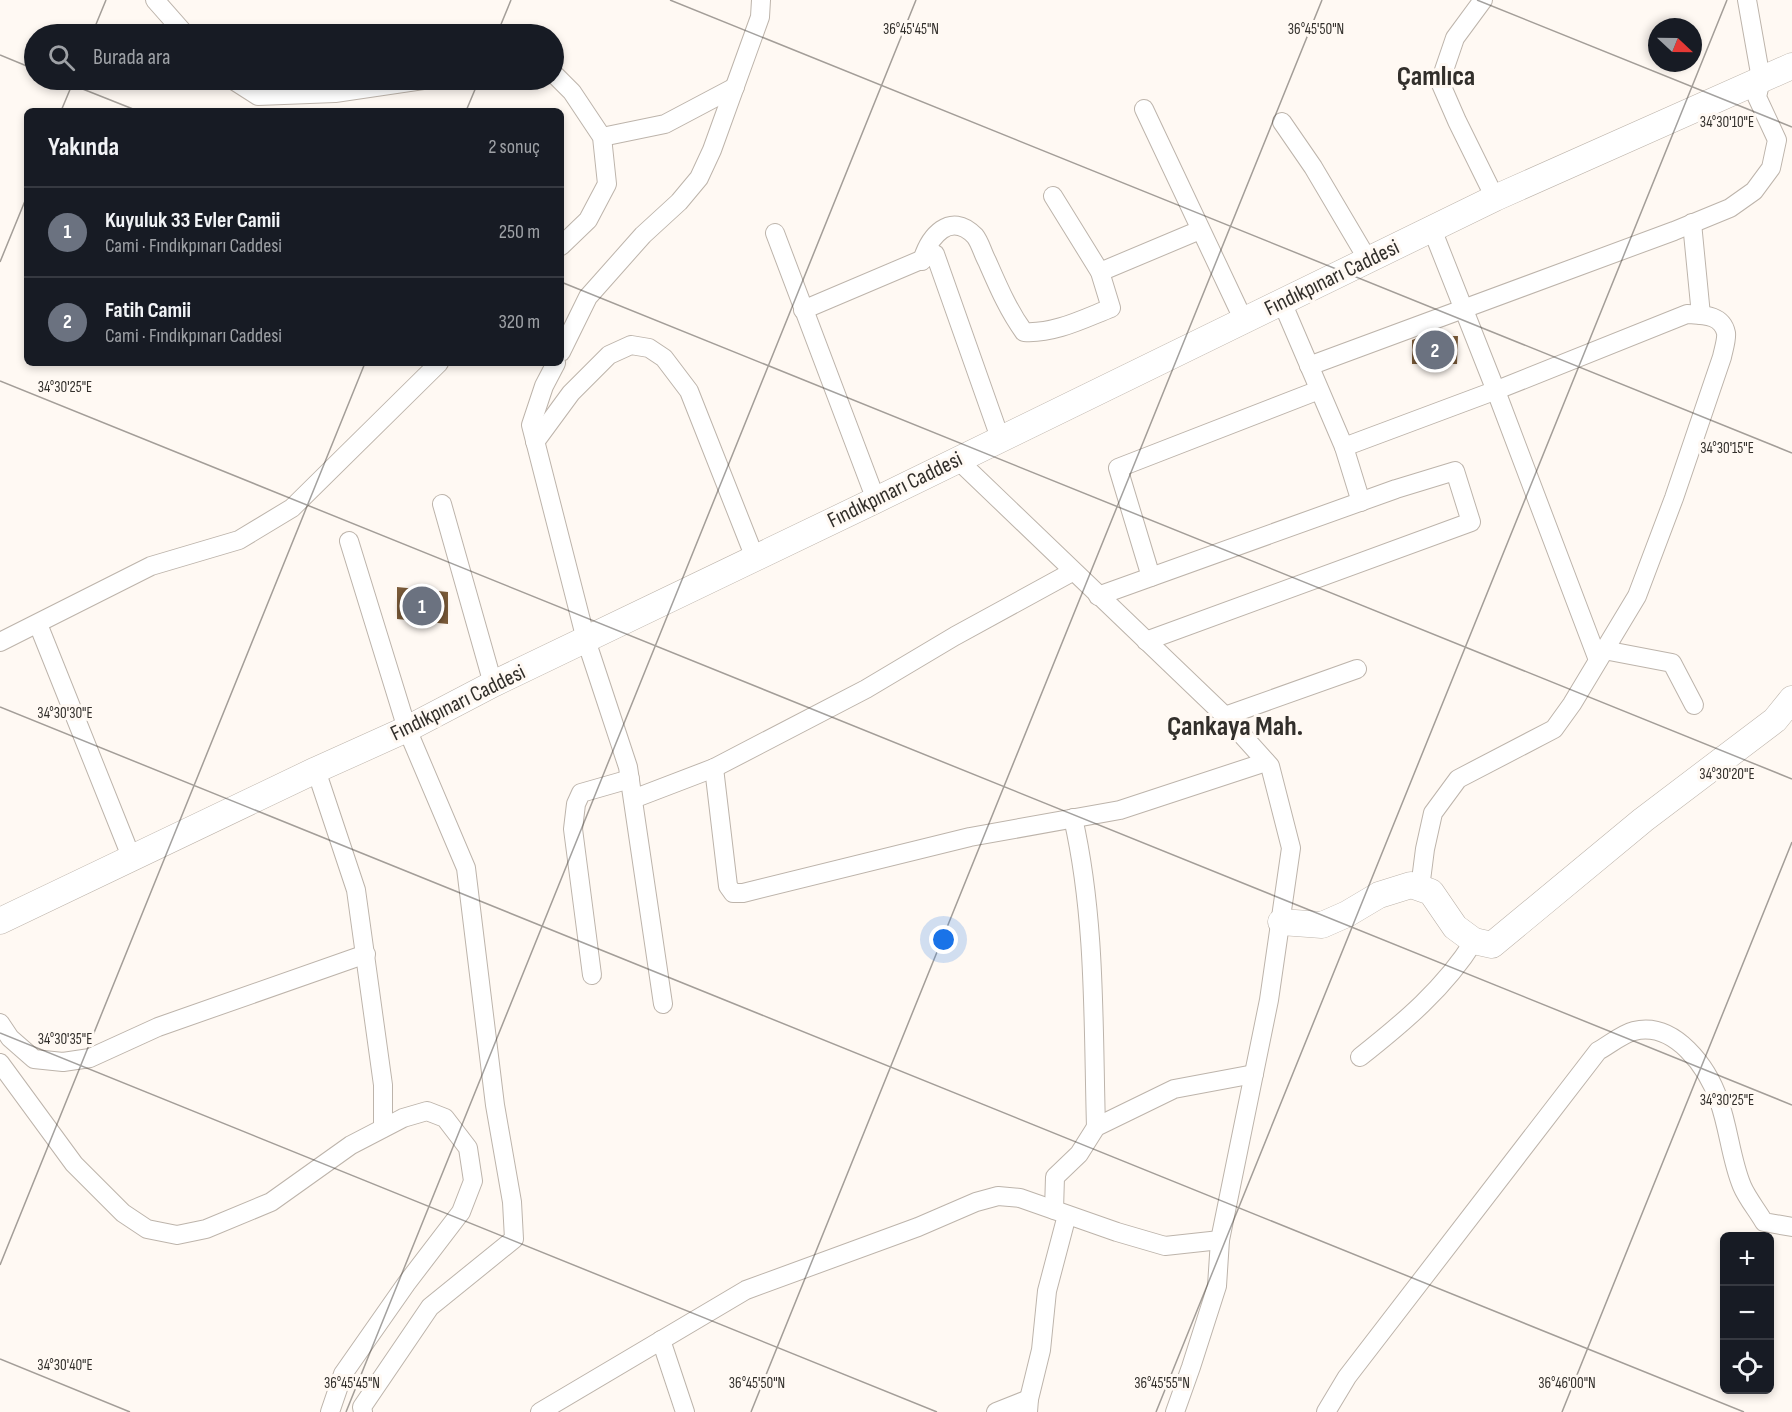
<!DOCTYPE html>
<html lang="tr">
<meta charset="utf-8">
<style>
body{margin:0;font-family:"Sofia Sans Condensed",sans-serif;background:#242831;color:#f1f3f6}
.controls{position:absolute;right:18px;bottom:18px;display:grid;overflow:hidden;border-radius:9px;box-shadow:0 3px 9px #0003}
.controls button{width:54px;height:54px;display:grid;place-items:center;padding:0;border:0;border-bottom:2px solid #363941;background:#171b24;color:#f1f3f6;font:30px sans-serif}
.compass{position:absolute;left:1648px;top:18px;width:54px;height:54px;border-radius:50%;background:#171b24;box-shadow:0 3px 9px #0003;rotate:112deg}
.you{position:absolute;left:944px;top:940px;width:21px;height:21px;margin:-15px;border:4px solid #fff;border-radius:50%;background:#1a73e8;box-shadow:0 0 0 9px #1a73e833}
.badge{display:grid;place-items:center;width:39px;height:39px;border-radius:50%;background:#87b0d5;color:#fff;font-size:20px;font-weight:700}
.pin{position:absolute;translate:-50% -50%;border:3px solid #fff;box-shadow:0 2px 6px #0006}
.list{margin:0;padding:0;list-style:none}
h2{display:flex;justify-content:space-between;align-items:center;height:78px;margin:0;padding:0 24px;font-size:26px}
h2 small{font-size:20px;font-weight:400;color:#9ea1a6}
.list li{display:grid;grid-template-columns:39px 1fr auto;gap:18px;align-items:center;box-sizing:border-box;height:90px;padding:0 24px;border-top:2px solid #363941}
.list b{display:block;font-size:22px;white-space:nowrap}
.list p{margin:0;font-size:20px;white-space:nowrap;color:#9ea1a6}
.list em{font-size:20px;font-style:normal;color:#9ea1a6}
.icon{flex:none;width:33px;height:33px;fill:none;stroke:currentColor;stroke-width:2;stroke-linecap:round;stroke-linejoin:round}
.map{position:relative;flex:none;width:1792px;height:1412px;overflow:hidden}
.search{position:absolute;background:#171b24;box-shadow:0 3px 9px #0003;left:24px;top:24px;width:540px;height:66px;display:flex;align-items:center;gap:15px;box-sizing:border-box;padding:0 21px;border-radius:33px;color:#9ea1a6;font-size:22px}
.panel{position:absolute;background:#171b24;box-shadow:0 3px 9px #0003;left:24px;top:108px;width:540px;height:258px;border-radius:9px}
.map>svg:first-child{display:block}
.building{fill:#7b5b39}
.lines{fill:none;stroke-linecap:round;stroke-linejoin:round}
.street-casing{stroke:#bdb4ab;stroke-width:20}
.secondary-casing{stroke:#bdb4ab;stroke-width:27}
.street{stroke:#fff;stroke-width:18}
.secondary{stroke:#fff;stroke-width:26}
.ticks{fill:none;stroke:#322f2b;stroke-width:1.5;stroke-opacity:0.45}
.labels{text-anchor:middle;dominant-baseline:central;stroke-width:6;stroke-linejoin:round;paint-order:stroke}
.street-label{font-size:22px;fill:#322f2b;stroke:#fff9f3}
.district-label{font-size:28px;font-weight:bold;fill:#322f2b;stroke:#fff9f3}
.ticks-label{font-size:15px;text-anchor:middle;fill:#322f2b;stroke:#fff9f3;stroke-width:6;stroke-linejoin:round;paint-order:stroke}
</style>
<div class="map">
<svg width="1792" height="1412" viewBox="0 0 1792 1412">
<rect width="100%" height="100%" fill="#fff9f3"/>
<!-- building -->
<g class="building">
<path d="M 1422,336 L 1458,336 L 1457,364 L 1412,364 L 1412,340 Z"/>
<path d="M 397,587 L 448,592 L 448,624 L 397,619 Z"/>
</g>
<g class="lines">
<defs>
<g id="street">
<path d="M 155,0 L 185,34"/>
<path d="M 1483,0 L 1455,38 L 1440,82 L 1457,121 L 1495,198"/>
<path d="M 554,74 L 572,92 L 602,137 L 607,184 L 588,220 L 561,246"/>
<path d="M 233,80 L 258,96 L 335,93 L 423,80"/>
<path d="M 1144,109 L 1244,321"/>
<path d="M 1282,122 L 1313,167 L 1368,260"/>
<path d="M 602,137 L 665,124 L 735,87"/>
<path d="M 1692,223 L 1701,315"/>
<path d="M 1432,229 L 1496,391 L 1598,660"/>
<path d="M 775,233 L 876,500"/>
<path d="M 922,261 C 929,237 950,210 975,236 C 980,242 983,254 987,261 C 998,286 1008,310 1024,332 C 1054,334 1083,319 1111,308 L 1100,272 L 1053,196"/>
<path d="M 1100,272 L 1200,230"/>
<path d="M 1282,302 L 1344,447 L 1361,502"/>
<path d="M 803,310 L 935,254 L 1000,438"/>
<path d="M 561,352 L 588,297 L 643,235 L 679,202 L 699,178 L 712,150 L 760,17 L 761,0"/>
<path d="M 556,363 L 544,386 L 531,425 L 586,640 L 628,767 L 663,1004"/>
<path d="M 1309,366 L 1674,231 L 1730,208 L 1754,191 L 1771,168 L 1777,140 L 1757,97 L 1761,79 L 1747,0"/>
<path d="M 535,442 L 571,393 L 609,355 L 631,345 L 649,348 L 664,358 L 689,391 L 755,558"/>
<path d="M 1344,447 L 1502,388 L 1687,314 C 1702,315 1722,314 1726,333 C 1727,340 1723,351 1722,357 L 1674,498 L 1637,596 L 1572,704 L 1554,729 L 1458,779 L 1433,813 L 1425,849 L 1420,888"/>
<path d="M 958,460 L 1225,716 L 1270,766 L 1291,848 L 1269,1000 L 1220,1240 L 1217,1286 L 1191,1367 L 1175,1412"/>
<path d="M 442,504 L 493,684"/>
<path d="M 349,541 L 407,729 L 466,868 L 495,1105 L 512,1202 L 514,1239 L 430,1307 L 362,1407 L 363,1412"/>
<path d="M 1151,577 L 1118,468 L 1319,390"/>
<path d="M 1098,596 L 1396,489 L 1455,471 L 1471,522 L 1146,641"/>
<path d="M 38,624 L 132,859"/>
<path d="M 0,642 L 151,566 L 239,540 L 292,508 L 439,363"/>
<path d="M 1604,650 L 1672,663 L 1694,705"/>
<path d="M 1225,716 L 1357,669"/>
<path d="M 714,768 L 728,886 L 733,893 L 743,893 L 970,837 L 1120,810 L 1266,762"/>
<path d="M 316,770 L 356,890 L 383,1085 L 383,1128"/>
<path d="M 633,799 L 714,768 L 866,689 L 955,636 L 1072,572"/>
<path d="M 1073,818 C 1096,919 1093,1024 1096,1127"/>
<path d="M 592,975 L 573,829 L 576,804 L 581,793 L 630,779"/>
<path d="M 0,1023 L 10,1038 L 34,1059 L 63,1062 L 90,1058 L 158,1027 L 366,954"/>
<path d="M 1360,1057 C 1403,1023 1445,988 1474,941"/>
<path d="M 0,1063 L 74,1164 L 123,1213 L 147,1229 L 177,1235 L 206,1229 L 271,1202 L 351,1145 L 403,1118 L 427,1111 L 445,1118 L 468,1148 L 473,1181 L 461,1212 L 406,1284 L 343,1374 L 330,1412"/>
<path d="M 1054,1210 L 1055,1177 L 1079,1154 L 1096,1127 L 1174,1089 L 1254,1074"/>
<path d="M 661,1340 L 685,1412"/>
<path d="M 540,1412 L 746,1290 L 918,1227 L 976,1202 L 998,1196 L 1020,1198 L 1117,1232 L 1165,1246 L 1220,1240"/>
<path d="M 996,1412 L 1029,1399"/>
<path d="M 1028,1412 L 1029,1399 L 1041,1350 L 1047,1291 L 1067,1215"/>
<path d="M 1326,1412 L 1347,1377 L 1598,1051 C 1609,1045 1622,1034 1634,1031 C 1675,1021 1708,1068 1719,1101 C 1729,1129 1731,1160 1742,1186 C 1747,1198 1757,1210 1764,1222 L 1792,1227"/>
</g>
<g id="secondary">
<path d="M 0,921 L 316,770 L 407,729 L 493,684 L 876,500 L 1495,198 L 1792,66"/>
<path d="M 1281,922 L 1322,925 L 1347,914 L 1379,895 L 1411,885 L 1431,892 L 1455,927 L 1474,941 L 1492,945 L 1643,820 L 1775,720 L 1792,699"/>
</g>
</defs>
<!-- street casing -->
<use href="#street" class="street-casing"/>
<!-- secondary casing -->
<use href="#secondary" class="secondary-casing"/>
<!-- street -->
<use href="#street" class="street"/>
<!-- secondary -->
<use href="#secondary" class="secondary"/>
</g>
<!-- ticks -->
<path class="ticks" d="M 670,0 L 1792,453M 1477,0 L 1792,127M 92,34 L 106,0M 497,34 L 511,0M 0,55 L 34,69M 60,80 L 138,111M 61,111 L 74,80M 466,111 L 479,80M 0,262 L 27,196M 561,282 L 1792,779M 0,381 L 1792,1105M 0,707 L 1744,1412M 0,1033 L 937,1412M 0,1265 L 365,363M 0,1359 L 130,1412M 346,1412 L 916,0M 751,1412 L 1322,0M 1156,1412 L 1727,0M 1562,1412 L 1792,842"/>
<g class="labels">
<!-- street labels -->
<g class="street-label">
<text transform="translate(1332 278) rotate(-26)">Fındıkpınarı Caddesi</text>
<text transform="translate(895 490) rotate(-26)">Fındıkpınarı Caddesi</text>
<text transform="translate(458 703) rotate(-26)">Fındıkpınarı Caddesi</text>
</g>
<!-- district labels -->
<g class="district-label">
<text x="1436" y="76">Çamlıca</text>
<text x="1235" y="726">Çankaya Mah.</text>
</g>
</g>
<g class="ticks-label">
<text x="911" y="34">36°45'45"N</text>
<text x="1316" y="34">36°45'50"N</text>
<text x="1727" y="127">34°30'10"E</text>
<text x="65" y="392">34°30'25"E</text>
<text x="1727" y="453">34°30'15"E</text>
<text x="65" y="718">34°30'30"E</text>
<text x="1727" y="779">34°30'20"E</text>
<text x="65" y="1044">34°30'35"E</text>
<text x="1727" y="1105">34°30'25"E</text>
<text x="65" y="1370">34°30'40"E</text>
<text x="352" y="1388">36°45'45"N</text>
<text x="757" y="1388">36°45'50"N</text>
<text x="1162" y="1388">36°45'55"N</text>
<text x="1567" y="1388">36°46'00"N</text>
</g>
</svg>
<div class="controls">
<button>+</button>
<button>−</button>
<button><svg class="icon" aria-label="locate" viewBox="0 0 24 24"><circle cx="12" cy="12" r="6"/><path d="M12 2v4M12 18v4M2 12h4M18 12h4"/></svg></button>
</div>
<svg class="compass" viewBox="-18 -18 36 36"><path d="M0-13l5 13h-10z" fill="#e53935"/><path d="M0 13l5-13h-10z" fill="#9ea1a6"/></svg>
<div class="you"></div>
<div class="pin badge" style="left:422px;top:606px;background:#6b7280">1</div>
<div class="pin badge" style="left:1435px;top:350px;background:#6b7280">2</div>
<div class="search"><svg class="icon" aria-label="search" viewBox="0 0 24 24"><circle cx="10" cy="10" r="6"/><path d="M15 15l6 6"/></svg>Burada ara</div>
<section class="panel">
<h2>Yakında<small>2 sonuç</small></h2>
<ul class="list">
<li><span class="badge" style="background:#6b7280">1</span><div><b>Kuyuluk 33 Evler Camii</b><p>Cami · Fındıkpınarı Caddesi</p></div><em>250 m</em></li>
<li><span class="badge" style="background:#6b7280">2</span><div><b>Fatih Camii</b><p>Cami · Fındıkpınarı Caddesi</p></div><em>320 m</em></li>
</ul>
</section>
</div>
